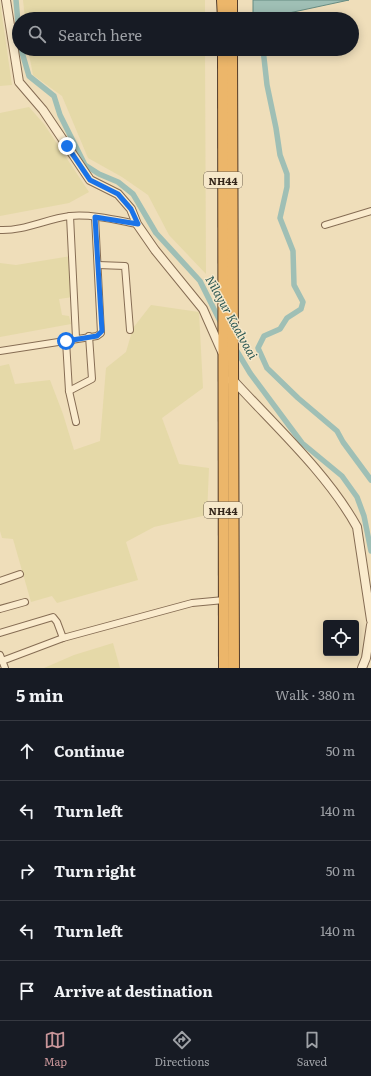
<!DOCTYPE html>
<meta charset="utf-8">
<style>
body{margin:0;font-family:Literata,serif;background:#20242c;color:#f1f3f6}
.controls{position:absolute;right:12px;bottom:12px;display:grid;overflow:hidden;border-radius:4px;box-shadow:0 2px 10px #0003}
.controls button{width:36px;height:36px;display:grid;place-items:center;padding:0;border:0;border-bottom:1px solid #363941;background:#171b24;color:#f1f3f6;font:20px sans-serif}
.stop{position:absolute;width:12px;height:12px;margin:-9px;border:3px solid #1a73e8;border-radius:50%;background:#fff}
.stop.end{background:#1a73e8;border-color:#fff;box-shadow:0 1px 4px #0008}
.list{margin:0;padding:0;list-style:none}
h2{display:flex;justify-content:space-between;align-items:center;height:52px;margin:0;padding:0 16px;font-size:17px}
h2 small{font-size:13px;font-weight:400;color:#9ea1a6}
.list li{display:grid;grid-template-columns:26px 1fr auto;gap:12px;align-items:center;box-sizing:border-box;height:60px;padding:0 16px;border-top:1px solid #363941}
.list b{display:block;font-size:15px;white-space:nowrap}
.list em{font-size:13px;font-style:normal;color:#9ea1a6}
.icon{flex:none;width:22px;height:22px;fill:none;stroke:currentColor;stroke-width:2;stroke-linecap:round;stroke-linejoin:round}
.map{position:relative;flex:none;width:371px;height:668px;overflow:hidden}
.search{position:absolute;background:#171b24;box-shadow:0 2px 10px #0003;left:12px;right:12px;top:12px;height:44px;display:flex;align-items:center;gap:10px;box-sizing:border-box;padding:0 14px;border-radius:22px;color:#9ea1a6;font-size:15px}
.sheet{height:352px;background:#171b24}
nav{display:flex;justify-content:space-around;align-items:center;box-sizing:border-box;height:56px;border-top:1px solid #363941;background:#171b24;font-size:11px;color:#9ea1a6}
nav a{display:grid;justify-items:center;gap:2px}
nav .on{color:#c89599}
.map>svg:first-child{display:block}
.farmland{fill:#e5d9a8}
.water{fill:#9fbfb5;stroke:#678c82}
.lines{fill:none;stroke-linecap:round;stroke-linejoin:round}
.canal{stroke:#9fbfb5;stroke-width:5.5}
.minor-casing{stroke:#866d54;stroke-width:8}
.tertiary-casing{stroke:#866d54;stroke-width:10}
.trunk-casing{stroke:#533b29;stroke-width:12}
.minor{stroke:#faebcd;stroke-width:6}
.tertiary{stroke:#faebcd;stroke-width:8}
.trunk{stroke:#ecb66a;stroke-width:10}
.route{stroke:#1a73e8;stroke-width:5}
.labels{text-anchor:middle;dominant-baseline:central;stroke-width:3;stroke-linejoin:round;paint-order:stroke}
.shield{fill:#f6e8ca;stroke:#6e604f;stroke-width:1}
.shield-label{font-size:10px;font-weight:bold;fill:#34261a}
.water-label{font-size:12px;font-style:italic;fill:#285551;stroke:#f6e8ca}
</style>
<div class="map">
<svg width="371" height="668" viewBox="0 0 371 668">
<rect width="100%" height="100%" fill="#efdeba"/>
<!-- farmland -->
<g class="farmland">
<path d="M 23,0 L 205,0 L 205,19 L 25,19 Z"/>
<path d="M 0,2 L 12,85 L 0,86 Z"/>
<path d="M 28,49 L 205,49 L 206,274 L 169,235 L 148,195 L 122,177 L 88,158 L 62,96 L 33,75 Z"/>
<path d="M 29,107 L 44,124 L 89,192 L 69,203 L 0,216 L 0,113 Z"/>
<path d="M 71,256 L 73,297 L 59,299 L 62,315 L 69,316 L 71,324 L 0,337 L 0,263 L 16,265 Z"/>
<path d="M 151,305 L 199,312 L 203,388 L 162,418 L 179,464 L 209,468 L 207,515 L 154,527 L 126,542 L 138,580 L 57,603 L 52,596 L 31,602 L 13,539 L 2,538 L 0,531 L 0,366 L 9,364 L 15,384 L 50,380 L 63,414 L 74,450 L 100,441 L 106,368 L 126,352 L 133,328 Z"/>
<path d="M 113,643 L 120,668 L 44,668 L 74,655 Z"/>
</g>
<!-- water -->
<path class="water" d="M 253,0 L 349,0 L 261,19 L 253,17 Z"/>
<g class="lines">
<!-- canal -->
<g class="canal">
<path d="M 16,0 L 19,35"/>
<path d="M 21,49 L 29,76 L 54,96 L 60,115 L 85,165 L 99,174 L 118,182 L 133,194 L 156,233 L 200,281 L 221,323"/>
<path d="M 263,49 L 267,85 L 276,128 L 280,155 L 287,174 L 287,187 L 280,218 L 293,251 L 294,285 L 303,302 L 301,309 L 287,318 L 280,329 L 264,336 L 258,348 L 267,368 L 298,398 L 337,431 L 343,442 L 371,480"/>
<path d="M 235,348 L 250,373 L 302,443 L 342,476 L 357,497 L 364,516 L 371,551"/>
</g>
<defs>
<g id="minor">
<path d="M 70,216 L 76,338"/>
<path d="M 325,225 L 371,211"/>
<path d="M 0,230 C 24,231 46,219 70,216 C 92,214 116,220 137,224"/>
<path d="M 98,265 L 125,266 L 130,330"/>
<path d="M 66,341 L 69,391 L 76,422"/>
<path d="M 0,351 L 97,336 L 101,333 L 95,217"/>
<path d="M 69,391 L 92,379 L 89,336"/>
<path d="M 0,581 L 20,574"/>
<path d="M 0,609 L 25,602"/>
<path d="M 0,633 L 53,617 L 57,622 L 63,638"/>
<path d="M 0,655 L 5,668"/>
<path d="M 2,661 L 63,638 L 192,603 L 224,600"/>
</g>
<g id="tertiary">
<path d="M 6,0 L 19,82 L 43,110 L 90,180 L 118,194 L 131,209 L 137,224 L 155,250 L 203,309 L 222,352"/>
<path d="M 231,380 L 233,380 C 275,426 327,473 357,527 L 371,620"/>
<path d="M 362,668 L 366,658 L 371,625"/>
</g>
<g id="trunk">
<path d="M 222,0 L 223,19"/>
<path d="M 232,19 L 232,0"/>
<path d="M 223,49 L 224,668"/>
<path d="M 232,49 L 234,668"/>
</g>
</defs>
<!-- minor casing -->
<use href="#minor" class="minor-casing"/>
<!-- tertiary casing -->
<use href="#tertiary" class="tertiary-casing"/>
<!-- trunk casing -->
<use href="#trunk" class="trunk-casing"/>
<!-- minor -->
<use href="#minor" class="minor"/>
<!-- tertiary -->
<use href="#tertiary" class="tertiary"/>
<!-- trunk -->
<use href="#trunk" class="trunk"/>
</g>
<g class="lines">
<!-- route -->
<path class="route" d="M 66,341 L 97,336 L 102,331 L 95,217 L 138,224 L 131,209 L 118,194 L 90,180 L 67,146"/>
</g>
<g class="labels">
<!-- shield labels -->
<g class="shield">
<rect x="204" y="172" width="38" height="16" rx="3"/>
<rect x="204" y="502" width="38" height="16" rx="3"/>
</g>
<g class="shield-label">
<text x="223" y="180">NH44</text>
<text x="223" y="510">NH44</text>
</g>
<!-- water labels -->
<g class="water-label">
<text transform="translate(232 317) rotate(61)">Nilayur Kaalvaai</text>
</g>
</g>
</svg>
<div class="controls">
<button><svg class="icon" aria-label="locate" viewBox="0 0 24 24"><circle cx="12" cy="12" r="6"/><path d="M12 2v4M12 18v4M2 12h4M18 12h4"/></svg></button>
</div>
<div class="stop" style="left:66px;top:341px"></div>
<div class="stop end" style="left:67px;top:146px"></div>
<div class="search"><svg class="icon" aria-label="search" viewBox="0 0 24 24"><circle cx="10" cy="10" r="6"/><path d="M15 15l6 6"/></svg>Search here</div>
</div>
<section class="sheet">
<h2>5 min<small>Walk · 380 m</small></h2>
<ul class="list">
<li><svg class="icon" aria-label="ahead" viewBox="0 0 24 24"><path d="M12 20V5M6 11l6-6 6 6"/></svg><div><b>Continue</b></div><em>50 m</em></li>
<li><svg class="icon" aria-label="left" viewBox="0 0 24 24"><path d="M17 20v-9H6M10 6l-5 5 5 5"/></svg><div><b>Turn left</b></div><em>140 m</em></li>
<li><svg class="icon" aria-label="right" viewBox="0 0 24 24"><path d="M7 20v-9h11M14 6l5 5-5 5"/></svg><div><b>Turn right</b></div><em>50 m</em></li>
<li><svg class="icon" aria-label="left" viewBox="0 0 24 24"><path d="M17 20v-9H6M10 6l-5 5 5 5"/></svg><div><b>Turn left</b></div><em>140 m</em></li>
<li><svg class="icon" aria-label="arrive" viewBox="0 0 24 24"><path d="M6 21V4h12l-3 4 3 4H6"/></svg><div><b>Arrive at destination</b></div></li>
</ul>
</section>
<nav>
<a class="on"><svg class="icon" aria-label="map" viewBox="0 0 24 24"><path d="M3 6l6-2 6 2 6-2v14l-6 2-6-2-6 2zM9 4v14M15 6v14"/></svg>Map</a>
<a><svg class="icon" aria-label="directions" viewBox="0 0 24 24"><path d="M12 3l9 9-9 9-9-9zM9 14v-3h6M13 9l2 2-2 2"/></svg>Directions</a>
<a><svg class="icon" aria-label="saved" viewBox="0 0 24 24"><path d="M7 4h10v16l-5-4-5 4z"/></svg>Saved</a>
</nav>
